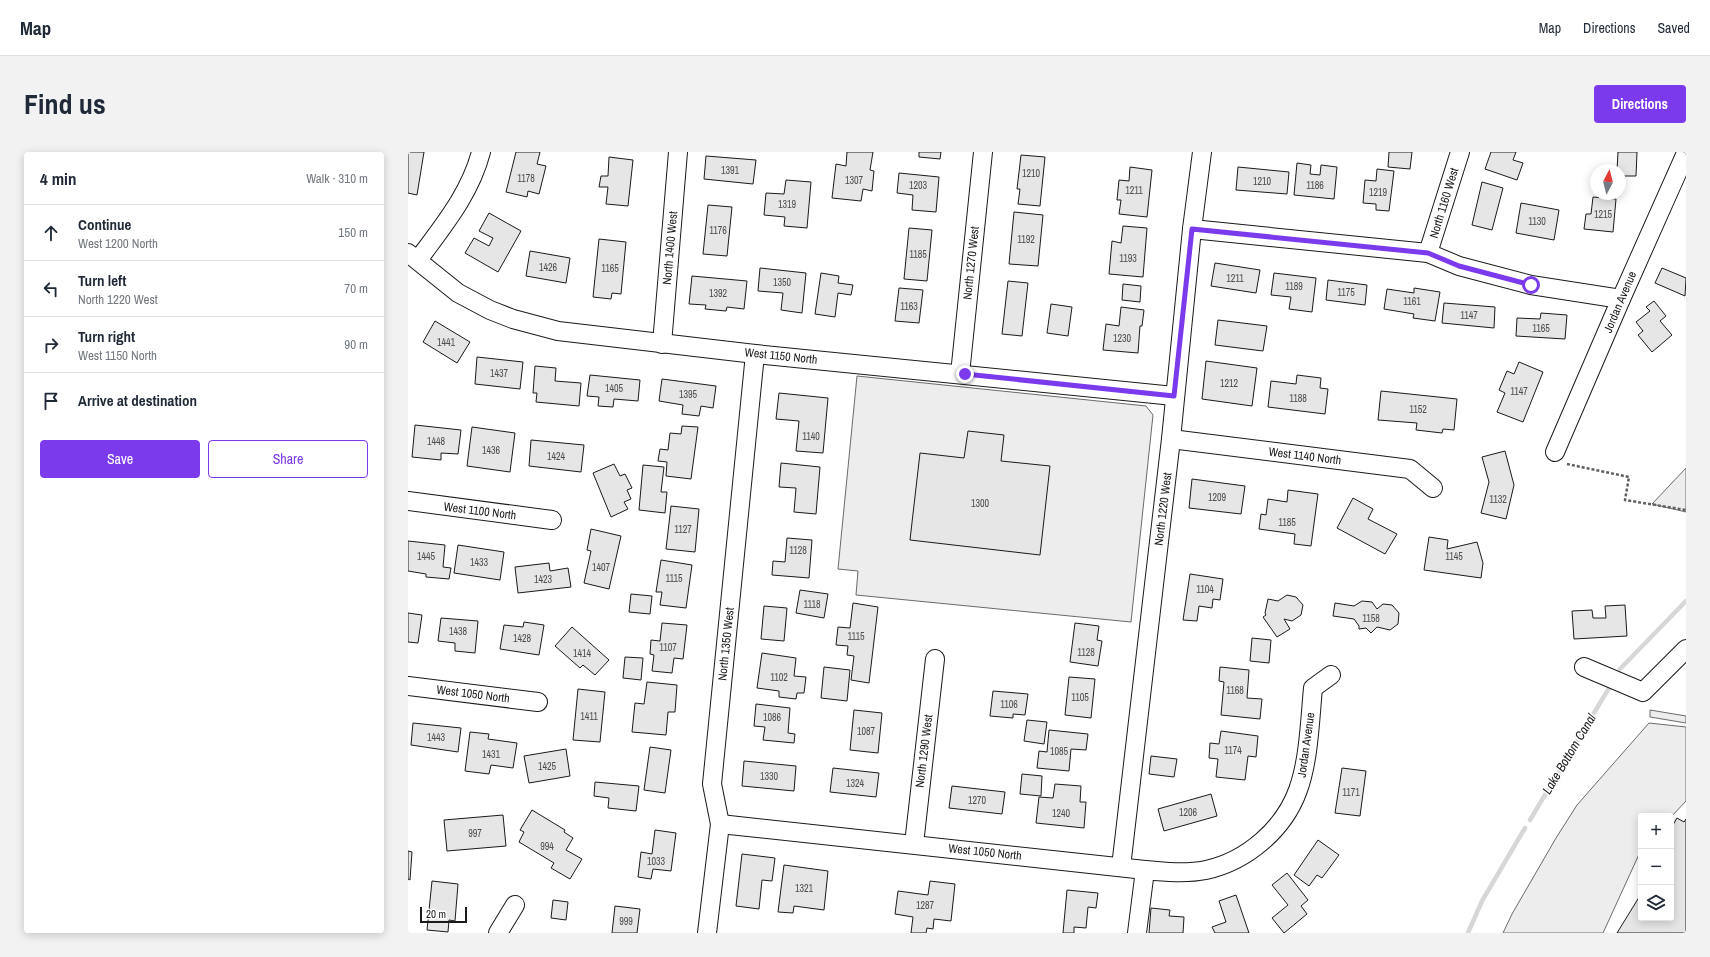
<!DOCTYPE html>
<meta charset="utf-8">
<style>
body{margin:0;font-family:"Archivo Narrow",sans-serif;background:#f2f2f3;color:#1f2937}
.controls{position:absolute;right:12px;bottom:12px;display:grid;overflow:hidden;border-radius:4px;box-shadow:0 2px 10px #0003}
.controls button{width:36px;height:36px;display:grid;place-items:center;padding:0;border:0;border-bottom:1px solid #e0e1e3;background:#fff;color:#1f2937;font:20px sans-serif}
.compass{position:absolute;left:1182px;top:12px;width:36px;height:36px;border-radius:50%;background:#fff;box-shadow:0 2px 10px #0003;rotate:7deg}
.scale{position:absolute;left:12px;bottom:10px;width:47px;box-sizing:border-box;padding-left:4px;border:2px solid #1a1a1a;border-top:0;font-size:11px;line-height:14px;white-space:nowrap;color:#1a1a1a;-webkit-text-stroke:3px #fff;paint-order:stroke}
.stop{position:absolute;width:12px;height:12px;margin:-9px;border:3px solid #7c3aed;border-radius:50%;background:#fff}
.stop.end{background:#7c3aed;border-color:#fff;box-shadow:0 1px 4px #0008}
.list{margin:0;padding:0;list-style:none}
h2{display:flex;justify-content:space-between;align-items:center;height:52px;margin:0;padding:0 16px;font-size:17px}
h2 small{font-size:13px;font-weight:400;color:#747a83}
.list li{display:grid;grid-template-columns:26px 1fr auto;gap:12px;align-items:center;box-sizing:border-box;height:56px;padding:0 16px;border-top:1px solid #e0e1e3}
.list b{display:block;font-size:15px;white-space:nowrap}
.list p{margin:0;font-size:13px;white-space:nowrap;color:#747a83}
.list em{font-size:13px;font-style:normal;color:#747a83}
.actions{display:flex;gap:8px;padding:12px 16px}
.actions a{flex:1;padding:9px 0;border:1px solid #7c3aed;border-radius:4px;text-align:center;font-size:14px;color:#7c3aed}
.actions .main{background:#7c3aed;color:#fff}
.icon{flex:none;width:22px;height:22px;fill:none;stroke:currentColor;stroke-width:2;stroke-linecap:round;stroke-linejoin:round}
.map{position:relative;flex:none;width:1278px;height:781px;overflow:hidden;border-radius:4px}
header{display:flex;align-items:center;gap:24px;box-sizing:border-box;height:56px;padding:0 20px;background:#fff;border-bottom:1px solid #e0e1e3}
header strong{font-size:19px}
nav{display:flex;gap:22px;margin-inline-start:auto;font-size:14px}
.intro{display:flex;align-items:center;justify-content:space-between;box-sizing:border-box;height:96px;padding:0 24px}
h1{margin:0;font-size:28px}
.button{padding:10px 18px;border-radius:4px;background:#7c3aed;color:#fff;font-size:14px;font-weight:700}
main{display:flex;gap:24px;padding:0 24px}
aside{flex:1;background:#fff;border-radius:4px;box-shadow:0 2px 10px #0003}
.map>svg:first-child{display:block}
.built{fill:#ededed;stroke:#6a6a6a}
.lines{fill:none;stroke-linecap:round;stroke-linejoin:round}
.stream{stroke:#d7d7d7;stroke-width:4.5}
.building{fill:#e6e6e6;stroke:#1a1a1a}
.minor-casing{stroke:#1a1a1a;stroke-width:20}
.path{stroke:#5f5f5f;stroke-width:2.5;stroke-dasharray:3 2;stroke-linecap:butt}
.minor{stroke:#fff;stroke-width:18}
.route{stroke:#7c3aed;stroke-width:5}
.labels{text-anchor:middle;dominant-baseline:central;stroke-width:3;stroke-linejoin:round;paint-order:stroke}
.number-label{font-size:10px;fill:#4d4d4d}
.street-label{font-size:12px;fill:#1a1a1a;stroke:#fff}
.water-label{font-size:13px;font-style:italic;fill:#1a1a1a;stroke:#fff}
</style>
<header>
<strong>Map</strong>
<nav><a>Map</a><a>Directions</a><a>Saved</a></nav>
</header>
<div class="intro"><h1>Find us</h1><a class="button">Directions</a></div>
<main>
<aside>
<h2>4 min<small>Walk · 310 m</small></h2>
<ul class="list">
<li><svg class="icon" aria-label="ahead" viewBox="0 0 24 24"><path d="M12 20V5M6 11l6-6 6 6"/></svg><div><b>Continue</b><p>West 1200 North</p></div><em>150 m</em></li>
<li><svg class="icon" aria-label="left" viewBox="0 0 24 24"><path d="M17 20v-9H6M10 6l-5 5 5 5"/></svg><div><b>Turn left</b><p>North 1220 West</p></div><em>70 m</em></li>
<li><svg class="icon" aria-label="right" viewBox="0 0 24 24"><path d="M7 20v-9h11M14 6l5 5-5 5"/></svg><div><b>Turn right</b><p>West 1150 North</p></div><em>90 m</em></li>
<li><svg class="icon" aria-label="arrive" viewBox="0 0 24 24"><path d="M6 21V4h12l-3 4 3 4H6"/></svg><div><b>Arrive at destination</b></div></li>
</ul>
<div class="actions"><a class="main">Save</a><a>Share</a></div>
</aside>
<div class="map">
<svg width="1278" height="781" viewBox="0 0 1278 781">
<rect width="100%" height="100%" fill="#fff"/>
<!-- built -->
<g class="built">
<path d="M 449,224 L 738,254 L 745,263 L 723,470 L 448,443 L 450,419 L 430,417 Z"/>
<path d="M 1278,316 L 1278,360 L 1244,352 Z"/>
<path d="M 1242,558 L 1278,564 L 1278,571 L 1242,565 Z"/>
<path d="M 1241,571 L 1278,575 L 1278,649 L 1263,665 L 1263,664 L 1233,664 L 1233,698 L 1195,781 L 1095,781 L 1104,762 L 1148,686 L 1169,653 Z"/>
</g>
<g class="lines">
<!-- stream -->
<g class="stream">
<path d="M 1212,517 L 1278,449"/>
<path d="M 1122,668 L 1201,536"/>
<path d="M 1060,781 L 1074,749 L 1117,676"/>
</g>
</g>
<!-- building -->
<g class="building">
<path d="M 0,0 L 16,0 L 9,43 L 0,41 Z"/>
<path d="M 108,0 L 132,0 L 129,12 L 138,14 L 131,42 L 120,39 L 119,45 L 98,40 Z"/>
<path d="M 439,0 L 465,0 L 462,18 L 466,19 L 464,39 L 455,37 L 453,49 L 424,46 L 428,12 L 438,14 Z"/>
<path d="M 511,0 L 533,0 L 532,7 L 511,5 Z"/>
<path d="M 981,0 L 1004,0 L 1002,17 L 980,15 Z"/>
<path d="M 1083,0 L 1108,0 L 1105,8 L 1115,11 L 1109,28 L 1077,17 Z"/>
<path d="M 1210,0 L 1229,0 L 1228,24 L 1212,24 L 1212,18 L 1209,18 Z"/>
<path d="M 613,3 L 637,5 L 632,54 L 610,52 L 612,37 L 609,37 Z"/>
<path d="M 298,4 L 348,8 L 345,32 L 296,27 Z"/>
<path d="M 201,5 L 225,8 L 220,54 L 198,52 L 200,35 L 191,35 L 193,24 L 200,24 Z"/>
<path d="M 889,11 L 903,13 L 902,22 L 912,23 L 913,13 L 929,15 L 926,47 L 886,43 Z"/>
<path d="M 722,15 L 744,18 L 739,65 L 711,62 L 713,48 L 709,48 L 711,28 L 721,29 Z"/>
<path d="M 830,15 L 881,20 L 879,42 L 828,38 Z"/>
<path d="M 969,17 L 986,19 L 981,59 L 968,58 L 968,52 L 955,51 L 957,28 L 968,29 Z"/>
<path d="M 491,21 L 531,25 L 528,60 L 504,58 L 505,43 L 489,41 Z"/>
<path d="M 378,28 L 403,30 L 399,76 L 376,74 L 377,65 L 356,63 L 358,41 L 376,42 Z"/>
<path d="M 1074,30 L 1095,36 L 1084,78 L 1064,73 Z"/>
<path d="M 1185,45 L 1208,47 L 1205,80 L 1176,77 L 1178,62 L 1183,62 Z"/>
<path d="M 1113,51 L 1151,58 L 1146,88 L 1108,81 Z"/>
<path d="M 300,53 L 324,55 L 319,104 L 295,102 Z"/>
<path d="M 606,60 L 635,63 L 630,114 L 601,112 Z"/>
<path d="M 81,61 L 113,79 L 90,120 L 57,101 L 66,86 L 81,94 L 85,86 L 71,79 Z"/>
<path d="M 715,74 L 739,76 L 735,125 L 701,122 L 704,89 L 713,91 Z"/>
<path d="M 501,76 L 524,78 L 519,129 L 496,127 Z"/>
<path d="M 191,87 L 218,90 L 213,142 L 204,141 L 203,147 L 185,145 Z"/>
<path d="M 122,99 L 162,106 L 158,131 L 118,124 Z"/>
<path d="M 807,111 L 852,118 L 848,141 L 803,134 Z"/>
<path d="M 352,116 L 398,121 L 394,161 L 373,158 L 375,141 L 350,139 Z"/>
<path d="M 1254,116 L 1278,126 L 1277,144 L 1247,131 Z"/>
<path d="M 413,121 L 431,124 L 430,131 L 445,133 L 443,143 L 430,141 L 427,165 L 407,162 Z"/>
<path d="M 866,121 L 908,126 L 904,160 L 881,157 L 883,145 L 863,143 Z"/>
<path d="M 284,124 L 339,129 L 336,157 L 319,155 L 318,159 L 297,157 L 298,153 L 281,152 Z"/>
<path d="M 920,128 L 959,133 L 957,153 L 918,148 Z"/>
<path d="M 600,129 L 620,131 L 614,184 L 594,182 Z"/>
<path d="M 715,132 L 733,134 L 732,150 L 714,148 Z"/>
<path d="M 491,136 L 515,138 L 511,171 L 487,169 Z"/>
<path d="M 1006,136 L 1032,140 L 1027,169 L 1005,166 L 1006,162 L 976,157 L 979,137 L 1006,141 Z"/>
<path d="M 1246,149 L 1258,164 L 1252,169 L 1264,183 L 1244,200 L 1230,183 L 1235,179 L 1228,170 L 1242,159 L 1238,155 Z"/>
<path d="M 1036,151 L 1087,155 L 1086,176 L 1034,171 Z"/>
<path d="M 643,152 L 664,155 L 660,184 L 639,181 Z"/>
<path d="M 713,155 L 736,158 L 734,174 L 732,174 L 730,201 L 695,198 L 698,172 L 711,174 Z"/>
<path d="M 1133,161 L 1159,163 L 1157,187 L 1108,184 L 1109,166 L 1132,167 Z"/>
<path d="M 810,168 L 859,174 L 855,199 L 807,193 Z"/>
<path d="M 27,169 L 62,190 L 49,211 L 15,190 Z"/>
<path d="M 69,205 L 115,210 L 112,237 L 67,232 Z"/>
<path d="M 798,209 L 849,216 L 844,254 L 794,247 Z"/>
<path d="M 1111,210 L 1135,220 L 1115,270 L 1089,260 L 1097,241 L 1091,238 L 1099,219 L 1106,222 Z"/>
<path d="M 127,214 L 148,216 L 147,229 L 173,231 L 171,254 L 128,250 L 129,241 L 125,241 Z"/>
<path d="M 182,223 L 232,228 L 230,249 L 206,247 L 205,255 L 190,254 L 191,245 L 179,244 Z"/>
<path d="M 889,223 L 913,226 L 912,236 L 920,237 L 917,262 L 860,255 L 863,229 L 888,232 Z"/>
<path d="M 254,227 L 308,234 L 305,256 L 293,254 L 291,264 L 274,262 L 275,253 L 251,249 Z"/>
<path d="M 973,239 L 1049,247 L 1046,278 L 1035,277 L 1034,281 L 1008,278 L 1009,271 L 970,268 Z"/>
<path d="M 371,241 L 420,246 L 415,301 L 388,299 L 391,269 L 368,267 Z"/>
<path d="M 7,273 L 53,278 L 50,302 L 33,301 L 33,308 L 4,305 Z"/>
<path d="M 274,274 L 290,275 L 283,327 L 258,324 L 259,310 L 250,309 L 252,297 L 260,298 L 262,281 L 273,282 Z"/>
<path d="M 64,275 L 107,281 L 102,320 L 59,314 Z"/>
<path d="M 560,279 L 596,283 L 593,309 L 642,314 L 632,403 L 502,388 L 512,301 L 556,306 Z"/>
<path d="M 123,288 L 176,293 L 173,320 L 121,314 Z"/>
<path d="M 1097,299 L 1106,333 L 1098,367 L 1073,361 L 1081,330 L 1074,305 Z"/>
<path d="M 373,311 L 412,315 L 408,362 L 386,360 L 388,336 L 371,335 Z"/>
<path d="M 206,312 L 212,324 L 217,322 L 224,336 L 219,338 L 223,347 L 216,350 L 220,357 L 203,365 L 185,321 Z"/>
<path d="M 235,313 L 256,315 L 253,340 L 259,340 L 257,361 L 231,358 Z"/>
<path d="M 784,327 L 837,334 L 833,362 L 781,356 Z"/>
<path d="M 880,338 L 910,342 L 903,394 L 886,392 L 887,382 L 851,377 L 853,362 L 858,363 L 860,347 L 879,350 Z"/>
<path d="M 945,346 L 965,357 L 960,367 L 989,382 L 977,402 L 929,376 Z"/>
<path d="M 263,354 L 291,357 L 287,400 L 258,397 Z"/>
<path d="M 183,377 L 213,384 L 201,437 L 176,431 L 183,399 L 179,398 Z"/>
<path d="M 1021,385 L 1040,388 L 1039,397 L 1069,390 L 1075,411 L 1073,426 L 1016,418 Z"/>
<path d="M 379,386 L 404,388 L 401,426 L 364,423 L 365,409 L 377,410 Z"/>
<path d="M 0,389 L 37,393 L 35,415 L 43,416 L 41,427 L 18,425 L 18,422 L 0,419 Z"/>
<path d="M 50,393 L 96,400 L 92,428 L 46,421 Z"/>
<path d="M 253,408 L 284,413 L 278,456 L 252,453 L 254,440 L 248,440 Z"/>
<path d="M 141,411 L 142,419 L 160,416 L 163,435 L 110,441 L 107,415 Z"/>
<path d="M 782,422 L 815,427 L 812,448 L 805,447 L 804,456 L 791,454 L 789,469 L 775,468 Z"/>
<path d="M 392,438 L 420,442 L 416,466 L 388,461 Z"/>
<path d="M 223,442 L 244,444 L 242,462 L 221,460 Z"/>
<path d="M 879,443 L 888,445 L 895,453 L 893,463 L 884,469 L 876,467 L 882,477 L 869,485 L 855,465 L 858,463 L 857,461 L 860,447 L 870,449 Z"/>
<path d="M 954,449 L 964,450 L 969,457 L 975,452 L 984,453 L 991,461 L 990,472 L 982,478 L 969,475 L 963,481 L 958,476 L 951,477 L 951,474 L 946,467 L 925,464 L 927,451 L 946,454 Z"/>
<path d="M 445,451 L 470,455 L 461,531 L 443,528 L 446,504 L 439,503 L 440,494 L 428,493 L 430,475 L 442,476 Z"/>
<path d="M 1217,453 L 1219,484 L 1166,487 L 1164,459 L 1184,458 L 1185,466 L 1198,466 L 1197,454 Z"/>
<path d="M 356,454 L 379,456 L 376,489 L 353,487 Z"/>
<path d="M 0,461 L 14,463 L 10,491 L 0,490 Z"/>
<path d="M 33,466 L 70,469 L 67,501 L 47,499 L 47,491 L 30,489 Z"/>
<path d="M 116,470 L 136,473 L 131,503 L 92,497 L 96,473 L 115,475 Z"/>
<path d="M 254,471 L 279,473 L 275,507 L 266,506 L 264,521 L 244,519 L 246,503 L 242,502 L 243,488 L 252,489 Z"/>
<path d="M 667,471 L 691,474 L 689,488 L 694,489 L 690,514 L 662,510 Z"/>
<path d="M 164,475 L 201,508 L 187,523 L 175,513 L 172,516 L 147,494 Z"/>
<path d="M 844,486 L 863,488 L 861,511 L 842,509 Z"/>
<path d="M 354,501 L 388,506 L 386,524 L 398,525 L 396,541 L 389,541 L 388,547 L 371,545 L 371,539 L 349,536 Z"/>
<path d="M 217,505 L 235,506 L 233,528 L 215,526 Z"/>
<path d="M 416,515 L 442,518 L 439,549 L 413,546 Z"/>
<path d="M 812,515 L 841,518 L 839,546 L 854,547 L 852,567 L 813,563 L 816,530 L 811,529 Z"/>
<path d="M 661,525 L 687,527 L 683,566 L 657,563 Z"/>
<path d="M 239,530 L 269,533 L 267,560 L 260,560 L 258,583 L 224,580 L 227,551 L 236,552 Z"/>
<path d="M 170,537 L 197,540 L 192,590 L 165,588 Z"/>
<path d="M 585,539 L 620,542 L 617,563 L 605,562 L 605,566 L 582,564 Z"/>
<path d="M 348,552 L 382,556 L 380,581 L 387,582 L 386,591 L 355,588 L 357,575 L 346,574 Z"/>
<path d="M 446,558 L 474,561 L 470,601 L 442,598 Z"/>
<path d="M 619,568 L 639,570 L 636,592 L 616,589 Z"/>
<path d="M 5,571 L 53,576 L 50,600 L 3,593 Z"/>
<path d="M 641,578 L 680,582 L 678,598 L 663,597 L 661,619 L 629,616 L 631,599 L 639,600 Z"/>
<path d="M 813,579 L 850,584 L 848,605 L 840,604 L 837,628 L 808,625 L 810,607 L 801,606 L 802,591 L 811,592 Z"/>
<path d="M 62,580 L 81,582 L 80,587 L 109,591 L 105,616 L 83,613 L 81,622 L 57,619 Z"/>
<path d="M 242,595 L 263,598 L 257,641 L 236,638 Z"/>
<path d="M 158,597 L 162,624 L 121,631 L 116,604 Z"/>
<path d="M 743,604 L 769,607 L 766,625 L 741,622 Z"/>
<path d="M 336,609 L 388,614 L 386,639 L 334,634 Z"/>
<path d="M 425,616 L 471,621 L 468,645 L 422,640 Z"/>
<path d="M 934,616 L 958,619 L 952,664 L 927,661 Z"/>
<path d="M 614,622 L 634,624 L 633,644 L 612,642 Z"/>
<path d="M 187,630 L 231,634 L 228,659 L 200,656 L 201,646 L 186,644 Z"/>
<path d="M 647,632 L 673,634 L 672,650 L 678,650 L 676,676 L 628,671 L 631,645 L 645,646 Z"/>
<path d="M 544,634 L 597,640 L 594,662 L 541,656 Z"/>
<path d="M 803,642 L 809,664 L 756,679 L 750,657 Z"/>
<path d="M 124,658 L 157,678 L 156,680 L 165,686 L 158,698 L 174,707 L 162,727 L 143,716 L 146,711 L 111,690 L 116,680 L 112,678 Z"/>
<path d="M 95,663 L 98,694 L 39,699 L 36,668 Z"/>
<path d="M 1269,666 L 1276,670 L 1278,667 L 1278,781 L 1209,781 L 1233,742 L 1233,766 L 1263,766 L 1263,676 Z"/>
<path d="M 247,678 L 268,681 L 263,719 L 245,717 L 243,727 L 230,725 L 233,700 L 244,702 Z"/>
<path d="M 910,688 L 931,703 L 914,726 L 909,723 L 901,734 L 886,723 Z"/>
<path d="M 0,699 L 4,700 L 2,728 L 0,727 Z"/>
<path d="M 334,702 L 367,706 L 364,729 L 354,728 L 351,757 L 328,754 Z"/>
<path d="M 376,713 L 420,719 L 416,758 L 386,754 L 385,761 L 370,760 Z"/>
<path d="M 879,721 L 900,748 L 893,754 L 899,762 L 876,781 L 864,766 L 880,753 L 864,733 Z"/>
<path d="M 24,729 L 50,732 L 47,769 L 41,768 L 40,780 L 19,778 Z"/>
<path d="M 522,729 L 547,732 L 543,769 L 526,767 L 525,777 L 519,776 L 518,781 L 503,781 L 505,765 L 487,762 L 490,739 L 520,743 Z"/>
<path d="M 659,738 L 690,741 L 688,756 L 680,755 L 678,776 L 666,775 L 666,781 L 655,781 Z"/>
<path d="M 828,743 L 841,781 L 807,781 L 804,775 L 818,770 L 811,749 Z"/>
<path d="M 145,748 L 160,750 L 158,768 L 143,766 Z"/>
<path d="M 207,754 L 232,757 L 229,781 L 204,781 Z"/>
<path d="M 743,756 L 762,758 L 761,764 L 776,765 L 775,781 L 741,781 Z"/>
</g>
<g class="lines">
<defs>
<g id="minor">
<path d="M 784,77 L 1020,101 L 1051,114 L 1123,133 L 1213,147"/>
<path d="M 0,101 L 50,141 L 82,158 L 105,167 L 150,179 L 347,202 L 766,244"/>
<path d="M 1020,101 L 1052,0"/>
<path d="M 10,108 C 35,74 62,42 73,0"/>
<path d="M 254,192 L 270,0"/>
<path d="M 552,222 L 575,0"/>
<path d="M 763,287 L 1002,317 L 1025,336"/>
<path d="M 1147,300 L 1213,147 L 1278,1"/>
<path d="M 0,349 L 144,368"/>
<path d="M 1176,515 L 1235,540 L 1278,497"/>
<path d="M 0,534 L 130,550"/>
<path d="M 312,672 L 737,718 C 757,720 778,722 798,718 C 839,709 876,677 890,638 C 901,608 902,567 905,536 L 923,523"/>
<path d="M 506,692 L 527,507"/>
<path d="M 713,715 L 763,287 L 784,77 L 794,0"/>
<path d="M 90,781 L 107,753"/>
<path d="M 299,781 L 312,672 L 304,632 L 347,202"/>
<path d="M 729,781 L 737,718"/>
</g>
</defs>
<!-- minor casing -->
<use href="#minor" class="minor-casing"/>
<!-- path -->
<path class="path" d="M 1159,312 L 1221,325 L 1217,348 L 1278,358"/>
<!-- minor -->
<use href="#minor" class="minor"/>
</g>
<g class="lines">
<!-- route -->
<path class="route" d="M 557,222 L 766,244 L 784,77 L 1020,101 L 1051,114 L 1123,133"/>
</g>
<g class="labels">
<!-- number labels -->
<g class="number-label">
<text x="322" y="18">1391</text>
<text x="623" y="21">1210</text>
<text x="118" y="26">1178</text>
<text x="446" y="28">1307</text>
<text x="854" y="29">1210</text>
<text x="510" y="33">1203</text>
<text x="907" y="33">1186</text>
<text x="726" y="38">1211</text>
<text x="970" y="40">1219</text>
<text x="379" y="52">1319</text>
<text x="1195" y="62">1215</text>
<text x="1129" y="69">1130</text>
<text x="310" y="78">1176</text>
<text x="618" y="87">1192</text>
<text x="510" y="102">1185</text>
<text x="720" y="106">1193</text>
<text x="140" y="115">1426</text>
<text x="202" y="116">1165</text>
<text x="827" y="126">1211</text>
<text x="374" y="130">1350</text>
<text x="886" y="134">1189</text>
<text x="938" y="140">1175</text>
<text x="310" y="141">1392</text>
<text x="1004" y="149">1161</text>
<text x="501" y="154">1163</text>
<text x="1061" y="163">1147</text>
<text x="1133" y="176">1165</text>
<text x="714" y="186">1230</text>
<text x="38" y="190">1441</text>
<text x="91" y="221">1437</text>
<text x="821" y="231">1212</text>
<text x="206" y="236">1405</text>
<text x="1111" y="239">1147</text>
<text x="280" y="242">1395</text>
<text x="890" y="246">1188</text>
<text x="1010" y="257">1152</text>
<text x="403" y="284">1140</text>
<text x="28" y="289">1448</text>
<text x="83" y="298">1436</text>
<text x="148" y="304">1424</text>
<text x="809" y="345">1209</text>
<text x="1090" y="347">1132</text>
<text x="572" y="351">1300</text>
<text x="879" y="370">1185</text>
<text x="275" y="377">1127</text>
<text x="390" y="398">1128</text>
<text x="18" y="404">1445</text>
<text x="1046" y="404">1145</text>
<text x="71" y="410">1433</text>
<text x="193" y="415">1407</text>
<text x="266" y="426">1115</text>
<text x="135" y="427">1423</text>
<text x="797" y="437">1104</text>
<text x="404" y="452">1118</text>
<text x="963" y="466">1158</text>
<text x="50" y="479">1438</text>
<text x="448" y="484">1115</text>
<text x="114" y="486">1428</text>
<text x="260" y="495">1107</text>
<text x="678" y="500">1128</text>
<text x="174" y="501">1414</text>
<text x="371" y="525">1102</text>
<text x="827" y="538">1168</text>
<text x="672" y="545">1105</text>
<text x="601" y="552">1106</text>
<text x="181" y="564">1411</text>
<text x="364" y="565">1086</text>
<text x="458" y="579">1087</text>
<text x="28" y="585">1443</text>
<text x="825" y="598">1174</text>
<text x="651" y="599">1085</text>
<text x="83" y="602">1431</text>
<text x="139" y="614">1425</text>
<text x="361" y="624">1330</text>
<text x="447" y="631">1324</text>
<text x="943" y="640">1171</text>
<text x="569" y="648">1270</text>
<text x="780" y="660">1206</text>
<text x="653" y="661">1240</text>
<text x="67" y="681">997</text>
<text x="139" y="694">994</text>
<text x="248" y="709">1033</text>
<text x="396" y="736">1321</text>
<text x="517" y="753">1287</text>
<text x="218" y="769">999</text>
</g>
<!-- street labels -->
<g class="street-label">
<text transform="translate(1036 51) rotate(-73)">North 1160 West</text>
<text transform="translate(262 96) rotate(-85)">North 1400 West</text>
<text transform="translate(563 111) rotate(-84)">North 1270 West</text>
<text transform="translate(1212 150) rotate(-67)">Jordan Avenue</text>
<text transform="translate(373 204) rotate(6)">West 1150 North</text>
<text transform="translate(897 304) rotate(7)">West 1140 North</text>
<text transform="translate(755 357) rotate(-83)">North 1220 West</text>
<text transform="translate(72 359) rotate(7)">West 1100 North</text>
<text transform="translate(318 492) rotate(-84)">North 1350 West</text>
<text transform="translate(65 542) rotate(7)">West 1050 North</text>
<text transform="translate(898 593) rotate(-82)">Jordan Avenue</text>
<text transform="translate(516 599) rotate(-83)">North 1290 West</text>
<text transform="translate(577 700) rotate(6)">West 1050 North</text>
</g>
<!-- water labels -->
<g class="water-label">
<text transform="translate(1161 602) rotate(-59)">Lake Bottom Canal</text>
</g>
</g>
</svg>
<div class="controls">
<button>+</button>
<button>−</button>
<button><svg class="icon" aria-label="layers" viewBox="0 0 24 24"><path d="M12 4l9 5-9 5-9-5zM3 14l9 5 9-5"/></svg></button>
</div>
<svg class="compass" viewBox="-18 -18 36 36"><path d="M0-13l5 13h-10z" fill="#e53935"/><path d="M0 13l5-13h-10z" fill="#747a83"/></svg>
<div class="scale">20 m</div>
<div class="stop" style="left:1123px;top:133px"></div>
<div class="stop end" style="left:557px;top:222px"></div>
</div>
</main>
